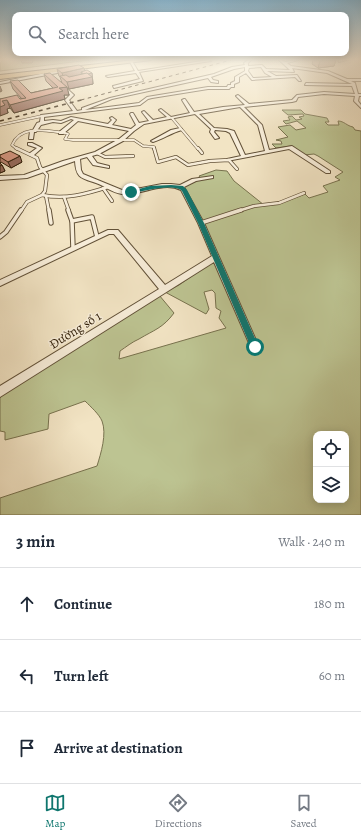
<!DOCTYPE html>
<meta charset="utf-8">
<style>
body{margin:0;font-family:Alegreya,serif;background:#f6f6f7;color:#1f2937}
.controls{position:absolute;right:12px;bottom:12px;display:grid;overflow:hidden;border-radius:8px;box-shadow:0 2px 10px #0003}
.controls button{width:36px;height:36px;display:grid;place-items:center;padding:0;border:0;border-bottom:1px solid #e0e1e3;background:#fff;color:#1f2937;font:20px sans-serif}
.stop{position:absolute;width:12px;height:12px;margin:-9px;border:3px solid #0f766e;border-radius:50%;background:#fff}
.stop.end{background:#0f766e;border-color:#fff;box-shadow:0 1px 4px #0008}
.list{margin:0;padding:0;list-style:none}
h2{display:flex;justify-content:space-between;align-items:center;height:52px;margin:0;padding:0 16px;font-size:17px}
h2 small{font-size:13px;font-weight:400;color:#747a83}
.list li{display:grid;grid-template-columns:26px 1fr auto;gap:12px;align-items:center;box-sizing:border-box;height:72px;padding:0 16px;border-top:1px solid #e0e1e3}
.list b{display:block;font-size:15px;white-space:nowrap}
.list em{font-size:13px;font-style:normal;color:#747a83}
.icon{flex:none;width:22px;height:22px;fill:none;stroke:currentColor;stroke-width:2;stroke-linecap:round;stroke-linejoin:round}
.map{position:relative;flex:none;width:361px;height:515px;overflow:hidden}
.search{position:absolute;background:#fff;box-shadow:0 2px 10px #0003;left:12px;right:12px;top:12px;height:44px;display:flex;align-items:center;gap:10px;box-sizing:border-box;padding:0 14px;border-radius:8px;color:#747a83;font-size:15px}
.sheet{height:268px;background:#fff}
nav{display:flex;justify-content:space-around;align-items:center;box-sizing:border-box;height:56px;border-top:1px solid #e0e1e3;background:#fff;font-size:11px;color:#747a83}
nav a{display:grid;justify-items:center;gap:2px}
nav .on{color:#0f766e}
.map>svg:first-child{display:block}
.green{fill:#bdc492;stroke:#78724e;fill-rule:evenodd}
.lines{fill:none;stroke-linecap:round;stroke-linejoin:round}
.service-far3-casing{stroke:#625138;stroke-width:2.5}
.service-far2-casing{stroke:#625138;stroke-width:3}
.service-far1-casing{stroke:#625138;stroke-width:4}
.service-casing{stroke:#625138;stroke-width:5.5}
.minor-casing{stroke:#625138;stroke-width:2}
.secondary-casing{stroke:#32200a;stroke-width:2}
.primary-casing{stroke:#32200a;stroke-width:2}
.service-far3{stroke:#f7edd9;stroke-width:1.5}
.service-far2{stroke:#f7edd9;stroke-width:2}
.service-far1{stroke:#f7edd9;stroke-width:2.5}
.service{stroke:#f7edd9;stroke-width:3.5}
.minor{fill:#f7edd9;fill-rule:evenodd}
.secondary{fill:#f7edd9;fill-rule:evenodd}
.primary{fill:#e9c282;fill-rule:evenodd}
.rail-far1{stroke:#32200a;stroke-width:1;stroke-dasharray:3.5 3.5;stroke-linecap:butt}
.rail{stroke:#32200a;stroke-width:1.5;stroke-dasharray:4 4;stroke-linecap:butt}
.wall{fill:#b88370;stroke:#32200a}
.shaded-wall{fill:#966a5b;stroke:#32200a}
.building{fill:#d69882;stroke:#32200a}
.route{fill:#0f766e}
.labels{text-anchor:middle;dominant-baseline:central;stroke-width:3;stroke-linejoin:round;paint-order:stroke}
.near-street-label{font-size:13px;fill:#32200a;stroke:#f7edd9}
</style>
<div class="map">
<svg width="361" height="515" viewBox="0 0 361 515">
<rect width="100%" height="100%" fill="#f2e4c4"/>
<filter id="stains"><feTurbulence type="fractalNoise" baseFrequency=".005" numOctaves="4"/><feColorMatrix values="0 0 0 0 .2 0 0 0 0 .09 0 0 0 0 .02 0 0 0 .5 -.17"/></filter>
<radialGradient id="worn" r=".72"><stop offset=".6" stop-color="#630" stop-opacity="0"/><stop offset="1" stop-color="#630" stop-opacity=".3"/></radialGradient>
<!-- green -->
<g class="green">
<path d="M 0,60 L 89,60 L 0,71 Z"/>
<path d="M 282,110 L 301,110 L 305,114 L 327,118 L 329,122 L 325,122 L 328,125 L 339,125 L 338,121 C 344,121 347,126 353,127 L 355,130 L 361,131 L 361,515 L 0,515 L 0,498 L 97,466 C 101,453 107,434 102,421 C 99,414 91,407 85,401 L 49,414 L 48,429 L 5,440 L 5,432 L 0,431 L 0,396 L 159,295 L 174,313 C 163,328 154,330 139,339 C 132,342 126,347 120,351 L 119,359 L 226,328 L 219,318 L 221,311 L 216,308 L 215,293 L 212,290 L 204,292 L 209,309 L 206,314 L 165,292 L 179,285 L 219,257 L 202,221 L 184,187 L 201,179 L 199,176 L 216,170 L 227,171 L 234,181 L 264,205 C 279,205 291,199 305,194 L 309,198 L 328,192 L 323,186 L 340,180 L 335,177 L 343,172 L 318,156 L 314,154 L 304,155 L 291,146 L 276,148 L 272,144 L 282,144 L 281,141 L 276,140 L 288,137 L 278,127 L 290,125 L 296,130 L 306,128 L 297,121 L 286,124 L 283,121 L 290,120 L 288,117 L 292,116 L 296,120 L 302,119 L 299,117 L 304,116 L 303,114 L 288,115 ZM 316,434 L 346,434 L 346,500 L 316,500 Z"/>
</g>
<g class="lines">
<defs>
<path id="service-far3" d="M 0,62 L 1,60"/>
<g id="service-far2">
<path d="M 172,118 L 198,149"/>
<path d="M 0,125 L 42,116"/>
<path d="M 17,149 L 12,145 C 21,124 47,131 65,133 L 68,134 L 65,139 L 73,140 L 134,140 L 143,146 L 154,147 L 154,149"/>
</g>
<g id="service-far1">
<path d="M 16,148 L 37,158 L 40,167 L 47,175 L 45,191 L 42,195 L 27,202 L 21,211"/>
<path d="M 154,148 L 158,162 L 176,157 L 188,165 L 210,161 L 229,160 L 237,169"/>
<path d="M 198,148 L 202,153"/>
<path d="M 97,153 L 105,157 L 133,156"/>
<path d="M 103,188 L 112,201"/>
<path d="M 42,195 C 65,200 86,194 108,187"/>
<path d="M 46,196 L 49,211"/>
<path d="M 64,197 L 69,211"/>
<path d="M 238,211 L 254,206 L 279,203 L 304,193"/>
</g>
<g id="service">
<path d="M 49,210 L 51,223"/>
<path d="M 68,210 L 72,221 L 73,248"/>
<path d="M 72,221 L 92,217 L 97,237"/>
<path d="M 201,223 L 241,210"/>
<path d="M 0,237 L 6,232 L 21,210"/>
</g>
<g id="minor">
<path d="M 208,60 L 211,61 L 139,72 L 143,81 L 114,88 L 113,86 L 140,79 L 136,73 L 108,77 L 106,76 L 135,71 L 130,62 L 132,61 L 138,71 Z"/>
<path d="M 248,60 L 251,60 L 248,63 L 248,66 L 262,65 L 266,69 L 290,70 L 279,60 L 282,60 L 285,62 L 298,60 L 287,63 L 291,66 L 328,71 L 347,79 L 361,79 L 361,81 L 351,81 L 355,83 L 358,94 L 361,94 L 361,96 L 359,96 L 358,101 L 361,105 L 361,108 L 354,101 L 355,96 L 324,94 L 298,97 L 296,101 L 292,102 L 244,107 L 262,125 L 269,150 L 292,146 L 330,171 L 330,173 L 326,173 L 289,149 L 227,161 L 227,159 L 241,156 L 230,133 L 226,131 L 215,130 L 214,132 L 219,138 L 215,139 L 210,132 L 211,129 L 195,114 L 144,124 L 134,131 L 123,141 L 99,154 L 92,156 L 97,163 L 109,166 L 109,168 L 93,165 L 87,157 L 80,159 L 81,170 L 83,174 L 122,190 L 136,189 L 162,184 L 171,184 L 180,185 L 192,179 L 213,176 L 213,178 L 196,181 L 184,187 L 204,223 L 259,347 L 258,350 L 255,351 L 252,350 L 214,262 L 0,397 L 0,386 L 159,289 L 114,234 L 109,234 L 0,286 L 0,280 L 108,230 L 118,230 L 165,285 L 212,256 L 198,223 L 181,190 C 162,181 141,196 122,194 C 112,193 105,186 96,183 C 81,178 76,178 75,161 L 27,178 L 0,180 L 0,176 L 24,175 L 63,161 L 95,152 L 119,139 L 129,131 L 78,121 L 63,134 L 59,134 L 59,132 L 74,120 L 71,119 L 61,123 L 53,122 L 41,125 L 36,132 L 34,132 L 33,139 L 29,139 L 30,131 L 33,130 L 37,123 L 40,122 L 41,115 L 73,111 L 65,100 L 70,95 L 61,87 L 61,85 L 63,85 L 74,95 L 69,100 L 77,111 L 82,110 L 82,108 L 110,98 L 214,74 L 232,67 L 245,65 L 244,63 ZM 245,67 L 245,71 L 235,77 L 235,81 L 231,83 L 231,85 L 228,85 L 227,87 L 208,87 L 147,97 L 139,103 L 85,110 L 112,99 L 208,78 L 211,82 L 218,83 L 218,81 L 213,80 L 211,77 L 234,69 ZM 261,67 L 265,73 L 272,77 L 253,78 L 248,71 L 249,68 ZM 292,68 L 327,73 L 352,84 L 306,83 L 305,85 L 352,86 L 355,94 L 324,92 L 297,95 L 292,100 L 249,104 L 238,95 L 236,96 L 245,105 L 223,107 L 194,112 L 185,99 L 184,99 L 182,100 L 190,113 L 171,117 L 161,109 L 159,110 L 167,117 L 153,120 L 144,111 L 142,112 L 149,121 L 139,123 L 133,113 L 131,113 L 130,114 L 136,125 L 131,129 L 112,125 L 116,120 L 112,117 L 110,118 L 112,120 L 108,124 L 71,117 L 61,121 L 53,120 L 44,121 L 44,117 L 140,105 L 148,99 L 152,98 L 208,89 L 229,89 L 231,87 L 234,87 L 234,84 L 239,82 L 239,77 L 246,73 L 252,80 L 295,77 L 299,81 L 301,81 L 297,75 L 276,76 L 267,71 L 294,72 ZM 240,107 L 258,125 L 265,151 L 245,155 L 234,131 L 227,129 L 214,128 L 199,114 Z"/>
<path d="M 338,60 L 346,60 L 339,62 Z"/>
<path d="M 180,128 L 182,129 L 182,130 C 171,133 163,139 153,142 L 151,141 L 171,130 Z"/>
<path d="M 28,143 L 32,143 L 42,148 L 34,155 L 30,155 L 30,153 L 37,148 L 28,145 Z"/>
</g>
<path id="secondary" d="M 71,68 L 73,70 L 0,84 L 0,82 Z"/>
<path id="primary" d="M 134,60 L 151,60 L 0,79 L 0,75 Z"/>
</defs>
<!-- service-far3 casing -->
<use href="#service-far3" class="service-far3-casing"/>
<!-- service-far2 casing -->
<use href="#service-far2" class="service-far2-casing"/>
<!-- service-far1 casing -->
<use href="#service-far1" class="service-far1-casing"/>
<!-- service casing -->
<use href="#service" class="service-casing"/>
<!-- minor casing -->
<use href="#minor" class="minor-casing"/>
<!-- secondary casing -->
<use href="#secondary" class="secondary-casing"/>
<!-- primary casing -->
<use href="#primary" class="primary-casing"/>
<!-- service-far3 -->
<use href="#service-far3" class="service-far3"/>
<!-- service-far2 -->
<use href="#service-far2" class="service-far2"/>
<!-- service-far1 -->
<use href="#service-far1" class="service-far1"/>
<!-- service -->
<use href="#service" class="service"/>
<!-- minor -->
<use href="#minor" class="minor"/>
<!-- secondary -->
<use href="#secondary" class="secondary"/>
<!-- primary -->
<use href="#primary" class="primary"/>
<!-- rail-far1 -->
<path class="rail-far1" d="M 81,100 L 231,60"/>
<!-- rail -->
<path class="rail" d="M 0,121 L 85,99"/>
</g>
<!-- wall -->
<g class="wall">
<path d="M 21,60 L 33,60 L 33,61 L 32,63 L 22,63 Z"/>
<path d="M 313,60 L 336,60 L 334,66 L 318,68 L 312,64 Z"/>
<path d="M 57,69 L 85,71 L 92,73 L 93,84 L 69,89 L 67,88 L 69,95 L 64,95 L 65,99 L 14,113 L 10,108 L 7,109 L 8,113 L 0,99 L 22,99 L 13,89 L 10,81 L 31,93 L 53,88 L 46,81 L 44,74 L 62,83 L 60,77 L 59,76 Z"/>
<path d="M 0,155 L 22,162 L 11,168 L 1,162 L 0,163 L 2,165 L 5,171 L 0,173 Z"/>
</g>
<!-- shaded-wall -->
<g class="shaded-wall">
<path d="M 326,60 L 336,60 L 334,66 L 318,68 L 320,61 Z"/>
<path d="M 84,68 L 86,75 L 92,73 L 93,84 L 69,89 L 67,82 L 85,78 L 85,75 L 81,72 L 82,76 L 65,80 L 64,79 L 62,73 Z"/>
<path d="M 0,86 L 2,91 L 0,92 Z"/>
<path d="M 67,87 L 69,95 L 64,95 L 65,99 L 14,113 L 10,105 L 59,88 Z"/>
<path d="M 7,100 L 10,108 L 7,109 L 8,113 L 0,116 L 0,107 L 2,101 Z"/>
<path d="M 20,156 L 22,162 L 11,168 L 8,162 Z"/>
<path d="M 2,165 L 5,171 L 0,173 L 0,166 Z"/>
</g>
<!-- building -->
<g class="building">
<path d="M 79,65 L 84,68 L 62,73 L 57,69 Z"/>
<path d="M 87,70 L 92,73 L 88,74 L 87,73 L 84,74 L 81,72 Z"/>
<path d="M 50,73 L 67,87 L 59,88 L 63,91 L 10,105 L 7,100 L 2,101 L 5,105 L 0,107 L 0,99 L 17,95 L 20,99 L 26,98 L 10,81 L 18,80 L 31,93 L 58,87 L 44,74 Z"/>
<path d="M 87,73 L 92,77 L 67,82 L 60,76 L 66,75 L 69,77 Z"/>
<path d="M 10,151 L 20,156 L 8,162 L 0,157 L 0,155 Z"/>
</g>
<!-- sky -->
<linearGradient id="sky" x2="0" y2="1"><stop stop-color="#89b8d3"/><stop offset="0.45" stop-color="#f9f3e4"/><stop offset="1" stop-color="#f9f3e4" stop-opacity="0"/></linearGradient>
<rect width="361" height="132" fill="url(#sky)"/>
<!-- route -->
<path class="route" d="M 171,185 L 183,186 L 187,190 L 204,223 L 258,345 L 259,347 L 258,350 L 252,350 L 198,223 L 182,191 C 174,183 142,191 131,194 L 128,192 L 150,186 Z"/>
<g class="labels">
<!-- near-street labels -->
<g class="near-street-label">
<text transform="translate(75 330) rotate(-32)">Đường số 1</text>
</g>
</g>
<rect width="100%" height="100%" filter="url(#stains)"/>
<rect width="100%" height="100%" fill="url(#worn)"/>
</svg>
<div class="controls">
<button><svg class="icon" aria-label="locate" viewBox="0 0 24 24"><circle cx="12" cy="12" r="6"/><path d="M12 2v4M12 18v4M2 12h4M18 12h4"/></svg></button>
<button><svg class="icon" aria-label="layers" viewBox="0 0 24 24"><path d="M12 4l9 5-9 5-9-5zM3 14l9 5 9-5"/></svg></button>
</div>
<div class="stop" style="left:255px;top:347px"></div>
<div class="stop end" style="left:131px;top:192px"></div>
<div class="search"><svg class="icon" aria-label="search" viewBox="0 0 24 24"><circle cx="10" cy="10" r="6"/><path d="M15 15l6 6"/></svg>Search here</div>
</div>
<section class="sheet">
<h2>3 min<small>Walk · 240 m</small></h2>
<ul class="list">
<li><svg class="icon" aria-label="ahead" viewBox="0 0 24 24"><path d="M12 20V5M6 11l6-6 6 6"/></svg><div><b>Continue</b></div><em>180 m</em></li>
<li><svg class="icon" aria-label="left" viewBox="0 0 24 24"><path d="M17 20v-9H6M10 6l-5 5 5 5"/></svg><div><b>Turn left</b></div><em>60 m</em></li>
<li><svg class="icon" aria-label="arrive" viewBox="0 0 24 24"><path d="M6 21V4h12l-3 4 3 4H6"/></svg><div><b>Arrive at destination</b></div></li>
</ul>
</section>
<nav>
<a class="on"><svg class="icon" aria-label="map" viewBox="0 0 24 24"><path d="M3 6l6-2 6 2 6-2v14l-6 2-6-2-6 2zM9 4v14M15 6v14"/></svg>Map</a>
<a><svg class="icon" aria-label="directions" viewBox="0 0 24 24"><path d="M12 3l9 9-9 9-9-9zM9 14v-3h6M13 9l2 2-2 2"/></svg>Directions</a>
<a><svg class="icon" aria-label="saved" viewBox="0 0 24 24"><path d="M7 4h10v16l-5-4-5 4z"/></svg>Saved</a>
</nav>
